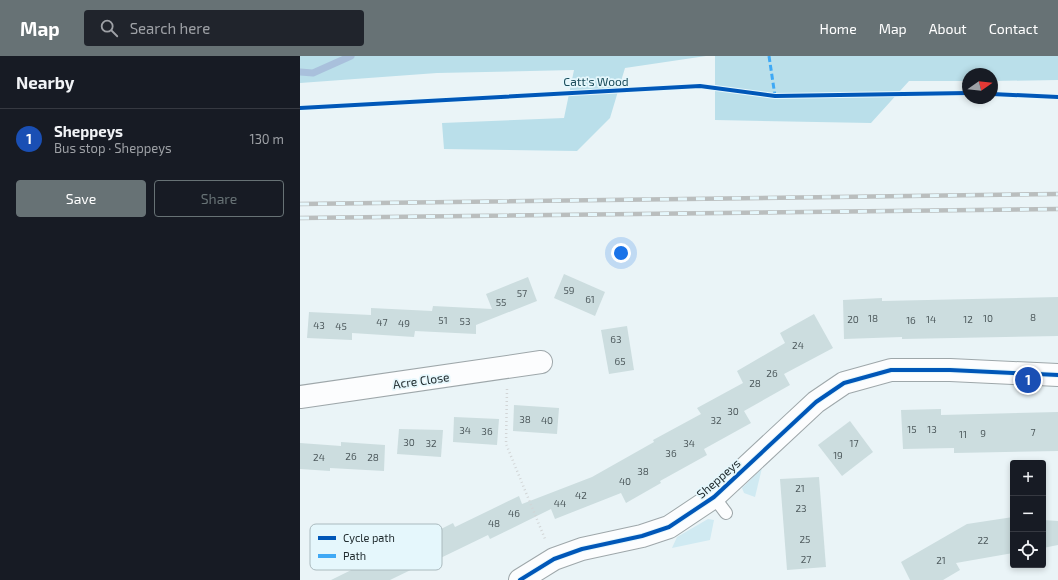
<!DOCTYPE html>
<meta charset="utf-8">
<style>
body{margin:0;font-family:"Exo 2",sans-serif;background:#20242c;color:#f1f3f6}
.controls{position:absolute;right:12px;bottom:12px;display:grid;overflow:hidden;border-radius:4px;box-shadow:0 2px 6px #0003}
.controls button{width:36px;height:36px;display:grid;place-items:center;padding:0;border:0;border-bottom:1px solid #363941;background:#171b24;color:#f1f3f6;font:20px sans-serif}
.compass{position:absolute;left:662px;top:12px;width:36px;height:36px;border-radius:50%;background:#171b24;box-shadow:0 2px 6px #0003;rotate:76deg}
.you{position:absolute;left:321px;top:197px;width:14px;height:14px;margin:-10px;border:3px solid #fff;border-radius:50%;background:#1a73e8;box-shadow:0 0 0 6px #1a73e833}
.badge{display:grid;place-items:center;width:26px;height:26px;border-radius:50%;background:#677275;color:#fff;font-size:13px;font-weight:700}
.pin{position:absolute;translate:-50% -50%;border:2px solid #fff;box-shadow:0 1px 4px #0006}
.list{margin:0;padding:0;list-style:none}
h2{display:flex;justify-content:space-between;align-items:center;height:52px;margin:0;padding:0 16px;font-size:17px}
h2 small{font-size:13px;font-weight:400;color:#9ea1a6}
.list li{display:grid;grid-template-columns:26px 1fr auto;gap:12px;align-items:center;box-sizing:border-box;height:60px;padding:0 16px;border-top:1px solid #363941}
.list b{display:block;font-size:15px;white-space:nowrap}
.list p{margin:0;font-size:13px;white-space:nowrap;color:#9ea1a6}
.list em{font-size:13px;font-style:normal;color:#9ea1a6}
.actions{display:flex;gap:8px;padding:12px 16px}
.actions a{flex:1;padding:9px 0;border:1px solid #677275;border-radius:4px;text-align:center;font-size:14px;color:#677275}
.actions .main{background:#677275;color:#fff}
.icon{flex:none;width:22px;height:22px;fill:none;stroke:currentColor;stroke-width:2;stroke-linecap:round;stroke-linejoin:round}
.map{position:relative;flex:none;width:758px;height:524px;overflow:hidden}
header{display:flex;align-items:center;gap:24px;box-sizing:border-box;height:56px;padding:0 20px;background:#677275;color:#fff}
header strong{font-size:19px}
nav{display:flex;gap:22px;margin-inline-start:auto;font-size:14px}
.search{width:280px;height:36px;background:#20242c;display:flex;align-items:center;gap:10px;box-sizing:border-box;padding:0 14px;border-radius:4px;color:#9ea1a6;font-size:15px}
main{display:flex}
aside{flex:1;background:#171b24}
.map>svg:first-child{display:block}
.green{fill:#d0eaf2}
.forest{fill:#badfea}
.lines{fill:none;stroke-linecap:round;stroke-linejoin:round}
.stream{stroke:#a9c0dc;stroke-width:7}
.building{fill:#ccdddf}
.lane-casing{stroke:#9ea7aa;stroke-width:14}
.street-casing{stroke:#9ea7aa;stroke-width:24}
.path{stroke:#d2d5d6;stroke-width:2.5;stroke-dasharray:1 3;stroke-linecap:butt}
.lane{stroke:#fcfdfe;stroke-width:12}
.street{stroke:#fcfdfe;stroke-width:22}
.rail-casing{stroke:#babebe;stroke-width:4.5}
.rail{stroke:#e5f7fc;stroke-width:3;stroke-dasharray:9;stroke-linecap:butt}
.quiet{stroke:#3fa9f5;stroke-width:3;stroke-dasharray:6 3;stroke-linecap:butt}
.cycleway-casing{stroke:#e5f7fc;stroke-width:6}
.cycleway{stroke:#0057b8;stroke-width:4}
.labels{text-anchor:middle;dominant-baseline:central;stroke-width:3.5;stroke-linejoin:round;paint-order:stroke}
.number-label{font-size:10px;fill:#4e5a5d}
.park-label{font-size:12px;fill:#1d4e5c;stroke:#e5f7fc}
.street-label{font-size:12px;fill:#212c2f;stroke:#e5f7fc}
.key{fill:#e5f7fc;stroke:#aababe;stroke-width:1}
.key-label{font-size:11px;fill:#212c2f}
</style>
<header>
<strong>Map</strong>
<div class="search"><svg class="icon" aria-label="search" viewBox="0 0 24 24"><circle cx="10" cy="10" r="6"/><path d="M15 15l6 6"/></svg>Search here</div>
<nav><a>Home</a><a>Map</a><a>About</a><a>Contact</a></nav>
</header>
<main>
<aside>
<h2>Nearby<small></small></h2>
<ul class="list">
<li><span class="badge" style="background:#1a4fb4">1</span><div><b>Sheppeys</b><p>Bus stop · Sheppeys</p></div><em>130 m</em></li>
</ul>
<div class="actions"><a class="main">Save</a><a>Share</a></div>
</aside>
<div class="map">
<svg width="758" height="524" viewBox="0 0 758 524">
<rect width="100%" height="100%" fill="#eaf4f7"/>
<!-- green -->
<g class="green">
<path d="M 462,412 L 455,441 L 444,437 L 442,432 Z"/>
<path d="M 408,463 L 414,464 L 410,484 L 372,492 L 377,481 Z"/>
</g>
<!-- forest -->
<g class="forest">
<path d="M 0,0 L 406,0 L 325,12 L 310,62 L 277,95 L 144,93 L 142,67 L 264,62 L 274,14 L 137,17 L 0,27 Z"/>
<path d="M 415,0 L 758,0 L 758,24 L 692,25 L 692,18 L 668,18 L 668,25 L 609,25 L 571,67 L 415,64 Z"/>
</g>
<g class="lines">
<!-- stream -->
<path class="stream" d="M 0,16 L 13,17 L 51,0"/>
</g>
<!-- building -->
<g class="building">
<path d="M 264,218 L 305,236 L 295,260 L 254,242 Z"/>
<path d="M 228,221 L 237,245 L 176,269 L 176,278 L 115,275 L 114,281 L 52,277 L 52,284 L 7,282 L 9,256 L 71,259 L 71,252 L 132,255 L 133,250 L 192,253 L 186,238 Z"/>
<path d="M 758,241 L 758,280 L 602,283 L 602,281 L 544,283 L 543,244 L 582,242 L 582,245 Z"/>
<path d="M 514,258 L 533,292 L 484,318 L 490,329 L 444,355 L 451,367 L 404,393 L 407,399 L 360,425 L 361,427 L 326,447 L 321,437 L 255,463 L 251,453 L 190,483 L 188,479 L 124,510 L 123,508 L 90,524 L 31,524 L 94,493 L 95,496 L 153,467 L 155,471 L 219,440 L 222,448 L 292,421 L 354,386 L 353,384 L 401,358 L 397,352 L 443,327 L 437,315 L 485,287 L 480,277 Z"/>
<path d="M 327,270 L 334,314 L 309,318 L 301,274 Z"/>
<path d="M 214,349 L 259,352 L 257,378 L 213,375 Z"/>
<path d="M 641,353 L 641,359 L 758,356 L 758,395 L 654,397 L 654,392 L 603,393 L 601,354 Z"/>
<path d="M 154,361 L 199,363 L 197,389 L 153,386 Z"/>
<path d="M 550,365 L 573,396 L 542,420 L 518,389 Z"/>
<path d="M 99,373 L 143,374 L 141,401 L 97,398 Z"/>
<path d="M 41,386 L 85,389 L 84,415 L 30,412 L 30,415 L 0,413 L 0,387 L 41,390 Z"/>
<path d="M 519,421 L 526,511 L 487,514 L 480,423 Z"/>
<path d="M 713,461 L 713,497 L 656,507 L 660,514 L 643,524 L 610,524 L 601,506 L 667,468 Z"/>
<path d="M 743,464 L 758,465 L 758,489 L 743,492 Z"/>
</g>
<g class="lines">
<defs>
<path id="lane" d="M 414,441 L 426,457"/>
<g id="street">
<path d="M 0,341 L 241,306"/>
<path d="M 220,524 L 254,503 L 282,493 L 342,480 L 369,471 L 414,441 L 516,346 L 544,327 L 591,314 L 650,314 L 758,319"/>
</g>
</defs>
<!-- lane casing -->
<use href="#lane" class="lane-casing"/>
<!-- street casing -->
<use href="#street" class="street-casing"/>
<!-- path -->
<g class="path">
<path d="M 692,38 L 758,41"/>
<path d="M 0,52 L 400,30 L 475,40 L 668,37"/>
<path d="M 207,333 L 206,388 L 245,483"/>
</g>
<!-- lane -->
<use href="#lane" class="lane"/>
<!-- street -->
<use href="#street" class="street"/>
<defs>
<g id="rail">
<path d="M 0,148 L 758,138"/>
<path d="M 0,162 L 758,153"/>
</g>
</defs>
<!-- rail casing -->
<use href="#rail" class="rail-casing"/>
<!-- rail -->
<use href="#rail" class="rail"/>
<!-- quiet -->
<path class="quiet" d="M 469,0 L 475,40"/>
<defs>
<g id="cycleway">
<path d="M 692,38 L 758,41"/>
<path d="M 0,52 L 400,30 L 475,40 L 668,37"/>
<path d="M 220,524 L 254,503 L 282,493 L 342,480 L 369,471 L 414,441 L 516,346 L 544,327 L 591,314 L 650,314 L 758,319"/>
</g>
</defs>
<!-- cycleway casing -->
<use href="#cycleway" class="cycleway-casing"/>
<!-- cycleway -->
<use href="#cycleway" class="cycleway"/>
</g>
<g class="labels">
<!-- number labels -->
<g class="number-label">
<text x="269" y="234">59</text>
<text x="222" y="237">57</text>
<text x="290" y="243">61</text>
<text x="201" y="246">55</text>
<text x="733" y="261">8</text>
<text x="573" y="262">18</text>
<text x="688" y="262">10</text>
<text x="553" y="263">20</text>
<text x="631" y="263">14</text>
<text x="668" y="263">12</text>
<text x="143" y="264">51</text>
<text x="611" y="264">16</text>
<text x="165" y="265">53</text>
<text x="82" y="266">47</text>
<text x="104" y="267">49</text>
<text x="19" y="269">43</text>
<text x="41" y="270">45</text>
<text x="316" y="283">63</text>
<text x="498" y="289">24</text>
<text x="320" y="305">65</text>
<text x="472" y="317">26</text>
<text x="455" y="327">28</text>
<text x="433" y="355">30</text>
<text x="225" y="363">38</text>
<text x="247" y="364">40</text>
<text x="416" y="364">32</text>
<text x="612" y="373">15</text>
<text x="632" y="373">13</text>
<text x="165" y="374">34</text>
<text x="187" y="375">36</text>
<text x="733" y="376">7</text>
<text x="683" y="377">9</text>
<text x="663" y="378">11</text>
<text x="109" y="386">30</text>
<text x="131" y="387">32</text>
<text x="389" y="387">34</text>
<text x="554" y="387">17</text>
<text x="371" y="397">36</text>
<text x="538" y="399">19</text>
<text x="51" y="400">26</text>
<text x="19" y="401">24</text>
<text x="73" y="401">28</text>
<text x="343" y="415">38</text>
<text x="325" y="425">40</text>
<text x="500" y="432">21</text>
<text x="281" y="439">42</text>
<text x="260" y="447">44</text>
<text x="501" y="452">23</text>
<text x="214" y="457">46</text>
<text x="194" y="467">48</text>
<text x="505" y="483">25</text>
<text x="683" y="484">22</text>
<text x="506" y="503">27</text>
<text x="641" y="504">21</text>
</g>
<!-- park labels -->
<g class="park-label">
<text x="296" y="25">Catt's Wood</text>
</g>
<!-- street labels -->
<g class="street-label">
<text transform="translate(121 324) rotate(-8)">Acre Close</text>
<text transform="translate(418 422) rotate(-41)">Sheppeys</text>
</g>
</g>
<!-- legend -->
<rect x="10" y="468" width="132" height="46" rx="6" class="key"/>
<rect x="18" y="480" width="18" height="4" fill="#0057b8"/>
<rect x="18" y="498" width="18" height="4" fill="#3fa9f5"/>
<g class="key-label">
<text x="43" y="486">Cycle path</text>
<text x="43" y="504">Path</text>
</g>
</svg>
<div class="controls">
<button>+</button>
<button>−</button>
<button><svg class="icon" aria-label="locate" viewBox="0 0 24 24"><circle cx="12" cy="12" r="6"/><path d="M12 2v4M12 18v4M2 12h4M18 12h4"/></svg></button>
</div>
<svg class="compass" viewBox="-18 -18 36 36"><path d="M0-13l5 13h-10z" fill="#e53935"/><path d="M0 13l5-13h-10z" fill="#9ea1a6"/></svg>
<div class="you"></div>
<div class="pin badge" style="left:728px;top:324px;background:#1a4fb4">1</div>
</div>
</main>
